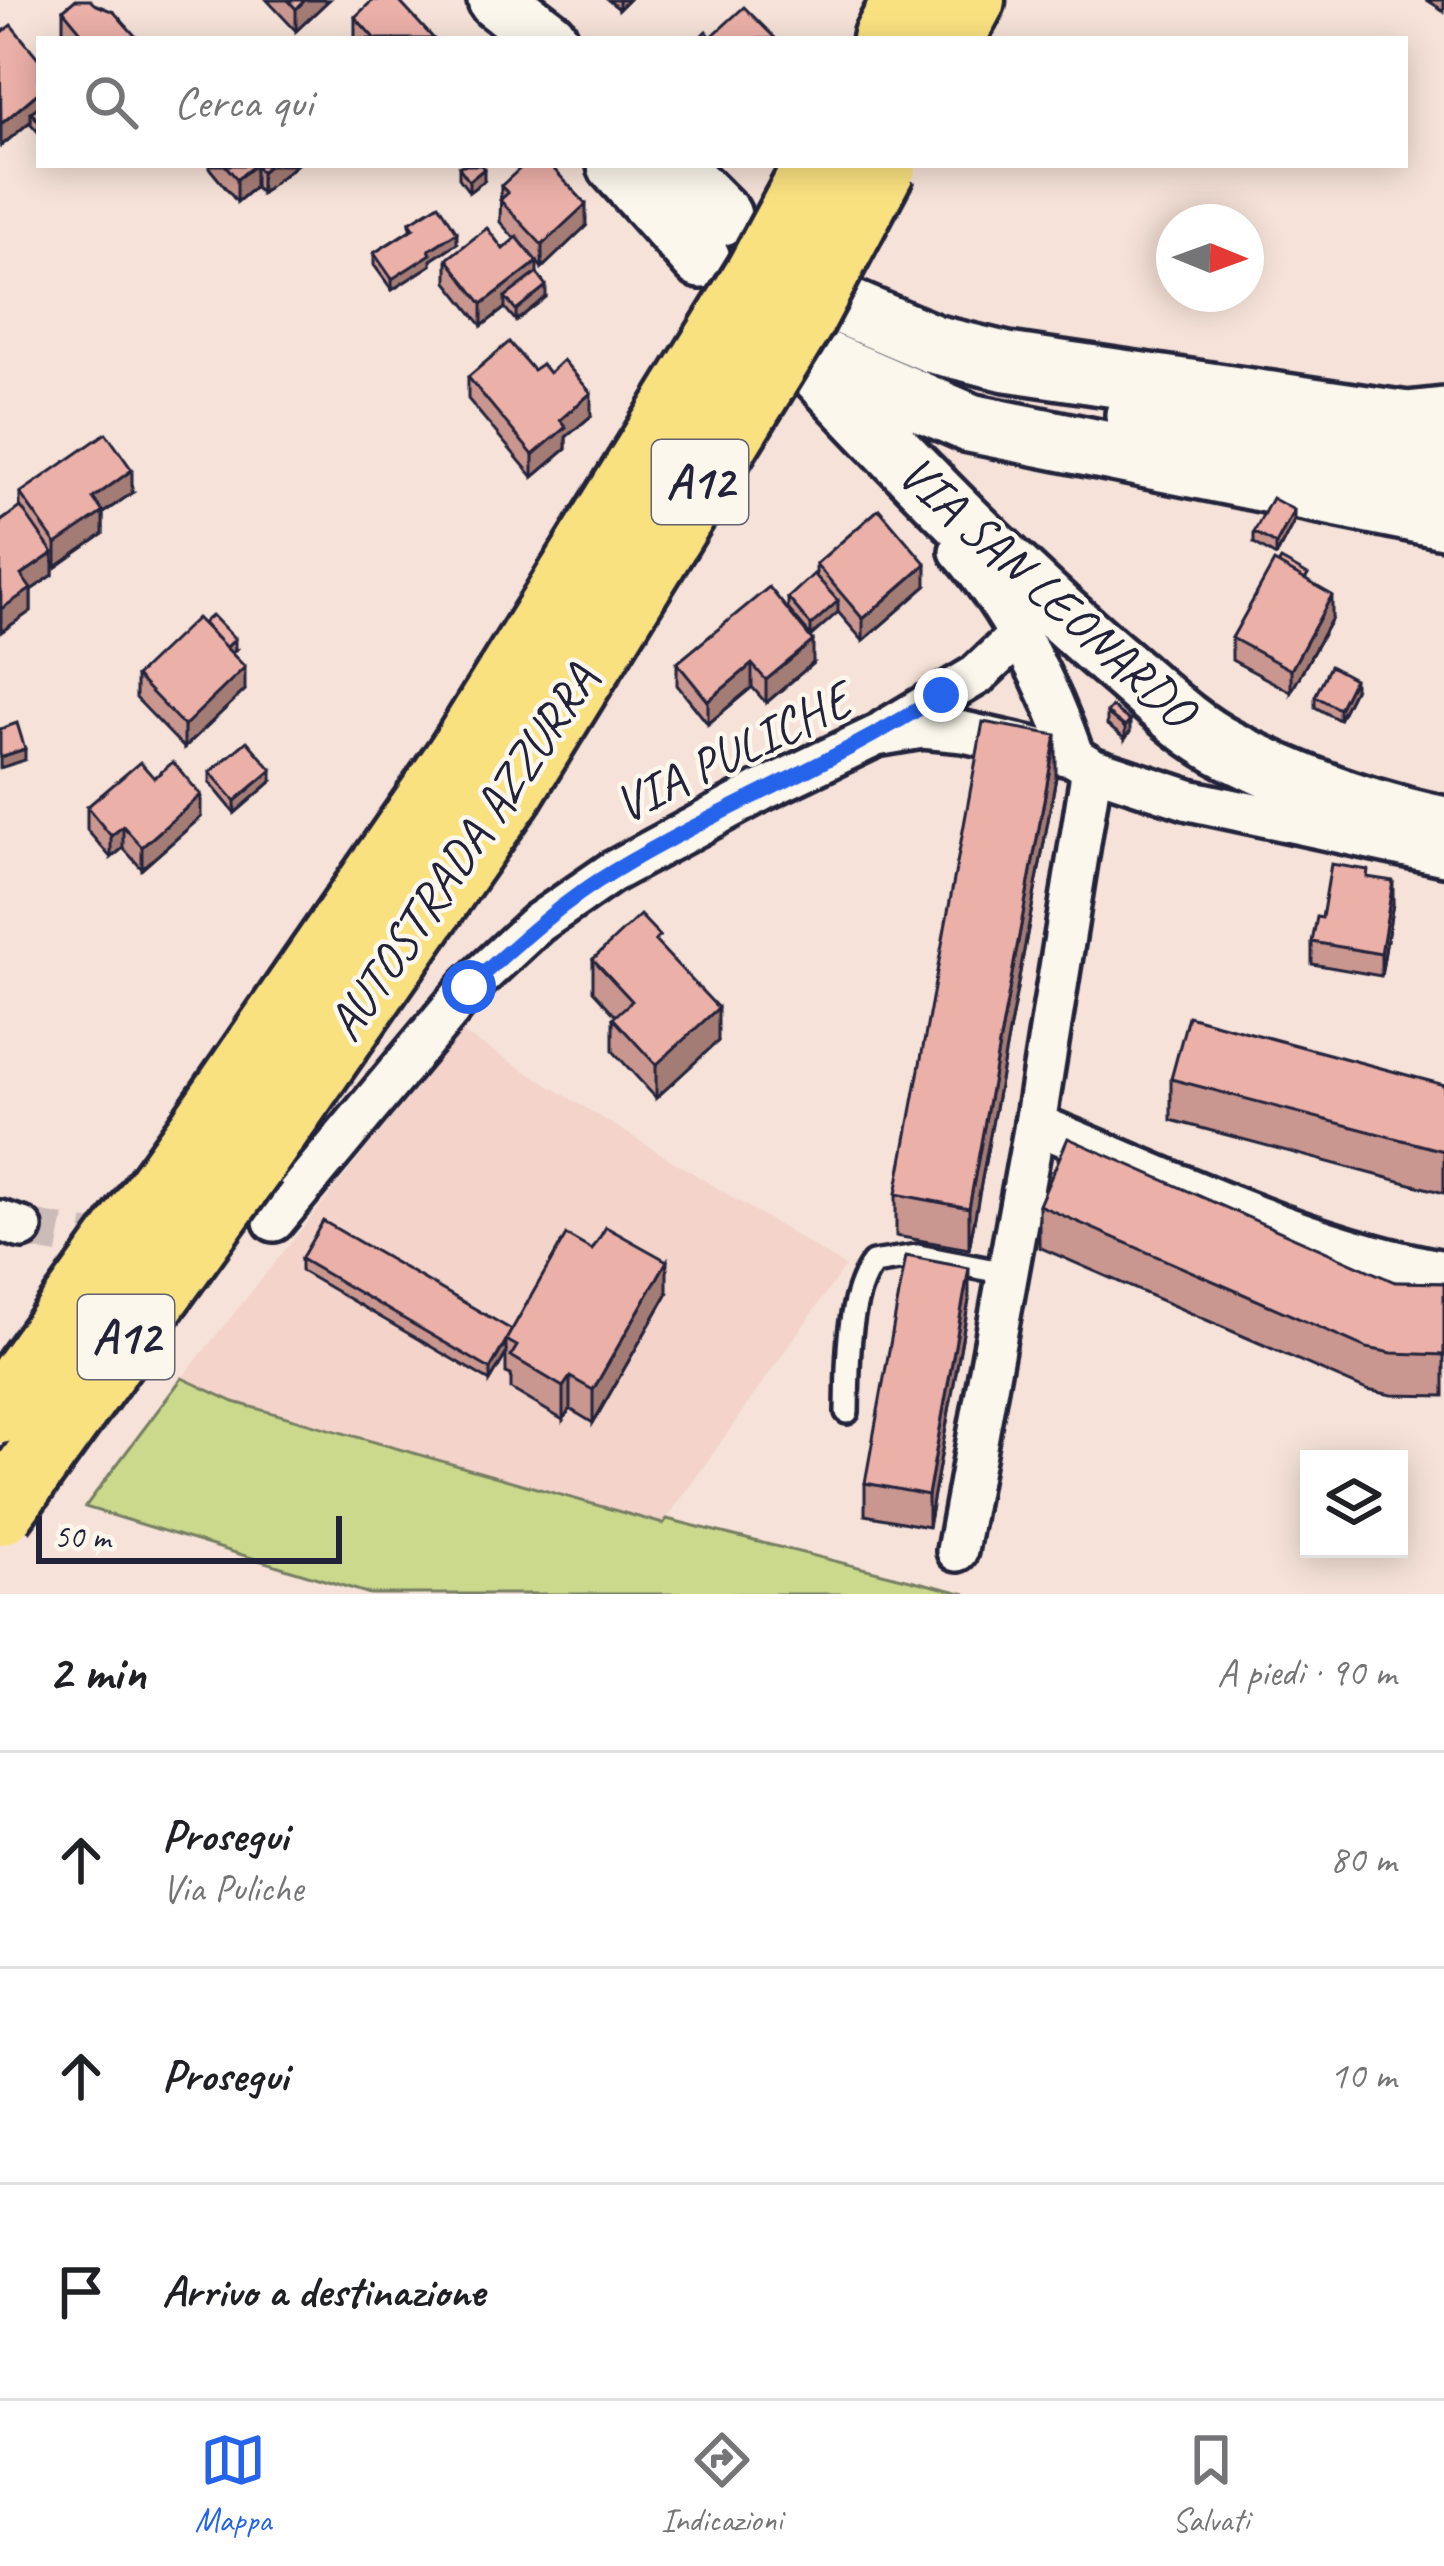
<!DOCTYPE html>
<html lang="it">
<meta charset="utf-8">
<style>
body{margin:0;font-family:Caveat,sans-serif;background:#f6f6f6;color:#202124}
.controls{position:absolute;right:36px;bottom:36px;display:grid;overflow:hidden;border-radius:0px;box-shadow:0 6px 30px #0003}
.controls button{width:108px;height:108px;display:grid;place-items:center;padding:0;border:0;border-bottom:3px solid #e0e0e0;background:#fff;color:#202124;font:60px sans-serif}
.compass{position:absolute;left:1156px;top:204px;width:108px;height:108px;border-radius:50%;background:#fff;box-shadow:0 6px 30px #0003;rotate:91deg}
.scale{position:absolute;left:36px;bottom:30px;width:306px;box-sizing:border-box;padding-left:12px;border:6px solid #22223b;border-top:0;font-size:33px;line-height:42px;white-space:nowrap;color:#22223b;-webkit-text-stroke:9px #fbf7ec;paint-order:stroke}
.stop{position:absolute;width:36px;height:36px;margin:-27px;border:9px solid #2563eb;border-radius:50%;background:#fff}
.stop.end{background:#2563eb;border-color:#fff;box-shadow:0 3px 12px #0008}
.list{margin:0;padding:0;list-style:none}
h2{display:flex;justify-content:space-between;align-items:center;height:156px;margin:0;padding:0 48px;font-size:51px}
h2 small{font-size:39px;font-weight:400;color:#757577}
.list li{display:grid;grid-template-columns:78px 1fr auto;gap:36px;align-items:center;box-sizing:border-box;height:216px;padding:0 48px;border-top:3px solid #e0e0e0}
.list b{display:block;font-size:45px;white-space:nowrap}
.list p{margin:0;font-size:39px;white-space:nowrap;color:#757577}
.list em{font-size:39px;font-style:normal;color:#757577}
.icon{flex:none;width:66px;height:66px;fill:none;stroke:currentColor;stroke-width:2;stroke-linecap:round;stroke-linejoin:round}
.map{position:relative;flex:none;width:1444px;height:1594px;overflow:hidden}
.search{position:absolute;background:#fff;box-shadow:0 6px 30px #0003;left:36px;right:36px;top:36px;height:132px;display:flex;align-items:center;gap:30px;box-sizing:border-box;padding:0 42px;border-radius:0px;color:#757577;font-size:45px}
.sheet{height:804px;background:#fff}
nav{display:flex;justify-content:space-around;align-items:center;box-sizing:border-box;height:168px;border-top:3px solid #e0e0e0;background:#fff;font-size:33px;color:#757577}
nav a{display:grid;justify-items:center;gap:6px}
nav .on{color:#2563eb}
.map>svg:first-child{display:block}
.built{fill:#f3d3ca}
.green{fill:#cad98c;stroke:#767e64;stroke-width:3}
.lines{fill:none;stroke-linecap:round;stroke-linejoin:round}
.street-tunnel{stroke:#ccbcb9;stroke-width:39;stroke-dasharray:39 20;stroke-linecap:butt}
.lane-casing{stroke:#22223b;stroke-width:30}
.street-casing{stroke:#22223b;stroke-width:48}
.secondary-casing{stroke:#22223b;stroke-width:66}
.highway-casing{stroke:#22223b;stroke-width:75}
.lane{stroke:#fbf7ec;stroke-width:21}
.street{stroke:#fbf7ec;stroke-width:39}
.secondary{stroke:#fbf7ec;stroke-width:57}
.highway{stroke:#fae180;stroke-width:66}
.highway-bridge-casing{stroke:#22223b;stroke-width:75;stroke-linecap:butt}
.highway-bridge{stroke:#fae180;stroke-width:66}
.wall{fill:#ca9790;stroke:#22223b;stroke-width:3}
.shaded-wall{fill:#a47b76;stroke:#22223b;stroke-width:3}
.building{fill:#ebb0a8;stroke:#22223b;stroke-width:3}
.route{stroke:#2563eb;stroke-width:15}
.labels{text-anchor:middle;dominant-baseline:central;stroke-width:9;stroke-linejoin:round;paint-order:stroke}
.shield{fill:#fbf7ec;stroke:#636270;stroke-width:3}
.shield-label{font-size:48px;font-weight:bold;fill:#22223b}
.street-label{font-size:51px;fill:#22223b;stroke:#fbf7ec}
</style>
<div class="map">
<svg width="1444" height="1594" viewBox="0 0 1444 1594">
<rect width="100%" height="100%" fill="#f6e2d8"/>
<filter id="ink" filterUnits="userSpaceOnUse"><feTurbulence type="fractalNoise" baseFrequency=".00833" numOctaves="2"/><feDisplacementMap in="SourceGraphic" scale="24" xChannelSelector="R" yChannelSelector="G"/><feConvolveMatrix kernelMatrix="1 2 1 2 8 2 1 2 1" color-interpolation-filters="sRGB"/></filter>
<g filter="url(#ink)">
<!-- built -->
<path class="built" d="M 461,1032 L 845,1266 L 663,1524 L 234,1402 L 182,1378 Z"/>
<!-- green -->
<path class="green" d="M 182,1378 L 234,1402 L 663,1524 L 667,1519 L 966,1594 L 370,1594 L 85,1507 Z"/>
<g class="lines">
<!-- street-tunnel -->
<path class="street-tunnel" d="M 22,1228 L 134,1248"/>
<defs>
<path id="lane" d="M 847,1412 C 848,1368 846,1298 873,1263 L 918,1256 L 1006,1273"/>
<g id="street">
<path d="M 960,551 C 1010,608 1049,685 1074,757"/>
<path d="M 885,730 L 977,675 L 1017,637"/>
<path d="M 1092,768 L 1035,1124 C 1167,1177 1302,1246 1444,1271"/>
<path d="M 0,1221 L 22,1228"/>
<path d="M 274,1221 L 469,987 L 538,923 L 612,872 L 763,790 L 876,736 L 922,728 L 964,732 L 1074,757 L 1092,768 L 1189,800 L 1444,855"/>
<path d="M 957,1551 L 1035,1124"/>
</g>
<g id="secondary">
<path d="M 497,0 L 548,39"/>
<path d="M 617,165 L 701,259"/>
<path d="M 671,165 L 722,216"/>
<path d="M 844,306 L 933,344 L 1007,362 L 1407,421 L 1444,417"/>
<path d="M 817,357 L 970,423 L 1444,519"/>
<path d="M 812,365 C 912,472 1015,578 1127,672 C 1158,699 1191,731 1229,750 C 1295,783 1371,811 1444,826"/>
<path d="M 1135,415 L 1444,471"/>
</g>
<g id="highway">
<path d="M 886,39 L 907,0"/>
<path d="M 950,39 L 971,0"/>
<path d="M 203,1129 L 461,755"/>
<path d="M 252,1162 L 509,793"/>
</g>
</defs>
<!-- lane casing -->
<use href="#lane" class="lane-casing"/>
<!-- street casing -->
<use href="#street" class="street-casing"/>
<!-- secondary casing -->
<use href="#secondary" class="secondary-casing"/>
<!-- highway casing -->
<use href="#highway" class="highway-casing"/>
<!-- lane -->
<use href="#lane" class="lane"/>
<!-- street -->
<use href="#street" class="street"/>
<!-- secondary -->
<use href="#secondary" class="secondary"/>
<!-- highway -->
<use href="#highway" class="highway"/>
<defs>
<g id="highway-bridge">
<path d="M 461,755 L 759,274 L 818,165"/>
<path d="M 509,793 L 802,317 L 883,165"/>
<path d="M 0,1410 L 203,1129"/>
<path d="M 0,1511 L 252,1162"/>
</g>
</defs>
<!-- highway-bridge casing -->
<use href="#highway-bridge" class="highway-bridge-casing"/>
<!-- highway-bridge -->
<use href="#highway-bridge" class="highway-bridge"/>
</g>
<!-- wall -->
<g class="wall">
<path d="M 267,0 L 329,0 L 296,31 Z"/>
<path d="M 608,0 L 628,0 L 619,9 Z"/>
<path d="M 1427,0 L 1444,0 L 1444,11 Z"/>
<path d="M 63,10 L 138,39 L 69,39 L 63,32 Z"/>
<path d="M 355,17 L 434,39 L 355,39 Z"/>
<path d="M 0,34 L 39,59 L 39,133 L 31,124 L 31,121 L 1,146 Z"/>
<path d="M 210,165 L 296,165 L 261,194 L 255,187 L 237,202 L 210,169 Z"/>
<path d="M 459,167 L 484,181 L 469,192 L 459,178 Z"/>
<path d="M 501,186 L 586,226 L 542,268 L 533,257 L 537,273 L 546,297 L 516,321 L 505,308 L 482,326 L 447,282 L 447,259 L 503,249 L 515,239 L 500,222 Z"/>
<path d="M 410,222 L 457,243 L 431,260 L 431,265 L 392,290 L 374,265 L 374,253 L 410,230 Z"/>
<path d="M 533,370 L 591,416 L 566,437 L 566,449 L 533,477 L 468,399 L 468,377 Z"/>
<path d="M 20,493 L 132,493 L 103,513 L 103,534 L 56,567 L 53,561 L 53,575 L 31,590 L 31,611 L 1,632 L 0,522 L 20,507 Z"/>
<path d="M 1294,521 L 1276,556 L 1254,543 L 1254,532 Z"/>
<path d="M 816,564 L 926,586 L 863,641 L 838,612 L 811,636 L 788,609 L 788,598 L 816,576 Z"/>
<path d="M 1278,565 L 1308,582 L 1332,618 L 1291,692 L 1232,660 L 1232,638 Z"/>
<path d="M 235,650 L 232,653 L 245,690 L 184,748 L 136,698 L 136,676 Z"/>
<path d="M 677,663 L 813,663 L 766,703 L 752,687 L 708,724 L 677,685 Z"/>
<path d="M 1354,690 L 1339,720 L 1315,707 L 1315,696 Z"/>
<path d="M 1107,713 L 1130,732 L 1125,739 L 1107,725 Z"/>
<path d="M 210,772 L 272,781 L 235,813 L 210,783 Z"/>
<path d="M 1056,777 L 969,1249 L 896,1236 L 896,1194 Z"/>
<path d="M 154,778 L 201,817 L 142,869 L 123,848 L 111,858 L 87,830 L 87,807 Z"/>
<path d="M 1368,877 L 1393,903 L 1381,976 L 1312,964 L 1312,942 L 1322,918 Z"/>
<path d="M 660,946 L 718,1041 L 656,1098 L 613,1051 L 613,1018 L 616,1016 L 593,991 L 593,959 Z"/>
<path d="M 1171,1079 L 1444,1085 L 1444,1193 L 1171,1120 Z"/>
<path d="M 1039,1205 L 1395,1282 L 1444,1283 L 1444,1396 L 1392,1395 L 1367,1390 L 1039,1247 Z"/>
<path d="M 301,1259 L 512,1330 L 667,1294 L 593,1423 L 570,1409 L 563,1420 L 511,1389 L 511,1375 L 506,1373 L 506,1354 L 490,1381 L 301,1271 Z"/>
<path d="M 969,1300 L 928,1527 L 865,1515 L 865,1483 Z"/>
</g>
<!-- shaded-wall -->
<g class="shaded-wall">
<path d="M 305,0 L 329,0 L 296,31 L 296,9 Z"/>
<path d="M 619,0 L 628,0 L 619,9 Z"/>
<path d="M 39,92 L 39,115 L 31,112 L 31,121 L 1,146 L 1,124 Z"/>
<path d="M 255,165 L 255,187 L 237,202 L 237,179 Z"/>
<path d="M 269,165 L 296,165 L 261,194 L 261,172 Z"/>
<path d="M 484,169 L 484,181 L 469,192 L 469,181 Z"/>
<path d="M 586,204 L 586,226 L 542,268 L 542,245 Z"/>
<path d="M 457,232 L 457,243 L 431,260 L 431,265 L 392,290 L 392,279 L 429,250 Z"/>
<path d="M 537,262 L 537,285 L 505,297 L 505,308 L 482,326 L 482,304 Z"/>
<path d="M 546,286 L 546,297 L 516,321 L 516,310 Z"/>
<path d="M 591,393 L 591,416 L 566,437 L 566,449 L 533,477 L 533,455 L 560,420 Z"/>
<path d="M 132,470 L 132,493 L 103,513 L 103,534 L 56,567 L 56,544 L 93,498 Z"/>
<path d="M 1294,510 L 1294,521 L 1276,556 L 1276,544 Z"/>
<path d="M 53,553 L 53,575 L 31,590 L 31,611 L 1,632 L 1,609 L 21,575 Z"/>
<path d="M 926,564 L 926,586 L 863,641 L 863,619 Z"/>
<path d="M 1332,595 L 1332,618 L 1291,692 L 1291,670 Z"/>
<path d="M 838,601 L 838,612 L 811,636 L 811,625 Z"/>
<path d="M 235,639 L 235,650 L 220,664 L 220,653 Z"/>
<path d="M 813,641 L 813,663 L 766,703 L 766,680 Z"/>
<path d="M 752,664 L 752,687 L 708,724 L 708,701 Z"/>
<path d="M 245,667 L 245,690 L 184,748 L 184,726 Z"/>
<path d="M 1354,679 L 1354,690 L 1339,720 L 1339,709 Z"/>
<path d="M 1130,721 L 1130,732 L 1125,739 L 1125,727 Z"/>
<path d="M 1056,735 L 1056,777 L 969,1249 L 969,1208 Z"/>
<path d="M 25,749 L 25,760 L 0,768 L 0,757 Z"/>
<path d="M 272,770 L 272,781 L 235,813 L 235,801 Z"/>
<path d="M 201,795 L 201,817 L 142,869 L 142,847 Z"/>
<path d="M 123,826 L 123,848 L 111,858 L 111,836 Z"/>
<path d="M 1393,881 L 1393,903 L 1381,976 L 1381,954 Z"/>
<path d="M 718,1008 L 718,1041 L 656,1098 L 656,1065 Z"/>
<path d="M 667,1261 L 667,1294 L 593,1423 L 593,1390 Z"/>
<path d="M 969,1268 L 969,1300 L 928,1527 L 928,1495 Z"/>
<path d="M 506,1342 L 506,1354 L 490,1381 L 490,1369 Z"/>
<path d="M 570,1377 L 570,1409 L 563,1420 L 563,1387 Z"/>
</g>
<!-- building -->
<g class="building">
<path d="M 75,0 L 90,0 L 94,4 L 114,12 L 138,39 L 87,39 L 63,10 Z"/>
<path d="M 288,0 L 305,0 L 296,9 Z"/>
<path d="M 373,0 L 398,0 L 434,39 L 375,39 L 355,17 Z"/>
<path d="M 744,7 L 776,39 L 709,39 Z"/>
<path d="M 11,25 L 39,59 L 39,92 L 1,124 L 0,34 Z"/>
<path d="M 706,31 L 711,37 L 709,39 L 698,39 Z"/>
<path d="M 39,106 L 39,122 L 31,112 Z"/>
<path d="M 225,165 L 255,165 L 237,179 Z"/>
<path d="M 255,165 L 269,165 L 261,172 Z"/>
<path d="M 462,165 L 481,165 L 484,169 L 469,181 L 459,167 Z"/>
<path d="M 524,165 L 550,165 L 586,204 L 542,245 L 500,200 L 508,193 L 501,186 Z"/>
<path d="M 439,204 L 457,232 L 429,250 L 431,254 L 392,279 L 374,253 L 414,228 L 410,222 Z"/>
<path d="M 487,228 L 503,249 L 517,237 L 537,262 L 482,304 L 447,259 Z"/>
<path d="M 537,273 L 546,286 L 516,310 L 505,297 Z"/>
<path d="M 509,342 L 533,370 L 542,364 L 549,373 L 563,360 L 591,393 L 560,420 L 566,427 L 533,455 L 468,377 Z"/>
<path d="M 106,433 L 132,470 L 93,498 L 103,512 L 56,544 L 20,493 Z"/>
<path d="M 1272,498 L 1294,510 L 1276,544 L 1254,532 Z"/>
<path d="M 21,507 L 53,553 L 21,575 L 31,589 L 1,609 L 0,522 Z"/>
<path d="M 879,509 L 926,564 L 863,619 L 816,564 Z"/>
<path d="M 1281,560 L 1308,575 L 1305,580 L 1278,565 Z"/>
<path d="M 1274,562 L 1332,595 L 1291,670 L 1232,638 Z"/>
<path d="M 814,574 L 838,601 L 811,625 L 788,598 Z"/>
<path d="M 769,587 L 813,641 L 766,680 L 752,664 L 708,701 L 677,663 Z"/>
<path d="M 212,615 L 235,639 L 226,648 L 203,623 Z"/>
<path d="M 197,618 L 245,667 L 184,726 L 136,676 Z"/>
<path d="M 1330,666 L 1354,679 L 1339,709 L 1315,696 Z"/>
<path d="M 1112,707 L 1130,721 L 1125,727 L 1107,713 Z"/>
<path d="M 983,722 L 1056,735 L 969,1208 L 896,1194 Z"/>
<path d="M 17,723 L 25,749 L 0,757 L 0,729 Z"/>
<path d="M 247,741 L 272,770 L 235,801 L 210,772 Z"/>
<path d="M 140,762 L 154,778 L 173,762 L 201,795 L 142,847 L 123,826 L 111,836 L 87,807 Z"/>
<path d="M 1331,864 L 1368,870 L 1367,877 L 1393,881 L 1381,954 L 1312,942 L 1317,917 L 1322,918 Z"/>
<path d="M 640,915 L 660,936 L 655,941 L 718,1008 L 656,1065 L 613,1018 L 632,1001 L 593,959 Z"/>
<path d="M 1188,1016 L 1444,1085 L 1444,1151 L 1171,1079 Z"/>
<path d="M 1068,1138 L 1395,1282 L 1444,1283 L 1444,1355 L 1392,1353 L 1367,1348 L 1039,1205 Z"/>
<path d="M 323,1221 L 512,1330 L 490,1369 L 301,1259 Z"/>
<path d="M 606,1227 L 667,1261 L 593,1390 L 570,1377 L 563,1387 L 511,1356 L 517,1346 L 506,1340 L 566,1235 L 592,1250 Z"/>
<path d="M 906,1256 L 969,1268 L 928,1495 L 865,1483 Z"/>
</g>
</g>
<g class="lines" filter="url(#ink)">
<!-- route -->
<path class="route" d="M 469,987 C 515,945 560,903 614,871 C 721,807 837,762 941,695"/>
</g>
<g class="labels">
<!-- shield labels -->
<g class="shield">
<rect x="652" y="440" width="96" height="84" rx="9"/>
<rect x="78" y="1295" width="96" height="84" rx="9"/>
</g>
<g class="shield-label">
<text x="700" y="482">A12</text>
<text x="126" y="1337">A12</text>
</g>
<!-- street labels -->
<g class="street-label">
<text transform="translate(1047 591) rotate(42)">VIA SAN LEONARDO</text>
<text transform="translate(732 752) rotate(-26)">VIA PULICHE</text>
<text transform="translate(462 852) rotate(-56)">AUTOSTRADA AZZURRA</text>
</g>
</g>
</svg>
<div class="controls">
<button><svg class="icon" aria-label="layers" viewBox="0 0 24 24"><path d="M12 4l9 5-9 5-9-5zM3 14l9 5 9-5"/></svg></button>
</div>
<svg class="compass" viewBox="-18 -18 36 36"><path d="M0-13l5 13h-10z" fill="#e53935"/><path d="M0 13l5-13h-10z" fill="#757577"/></svg>
<div class="scale">50 m</div>
<div class="stop" style="left:469px;top:987px"></div>
<div class="stop end" style="left:941px;top:695px"></div>
<div class="search"><svg class="icon" aria-label="search" viewBox="0 0 24 24"><circle cx="10" cy="10" r="6"/><path d="M15 15l6 6"/></svg>Cerca qui</div>
</div>
<section class="sheet">
<h2>2 min<small>A piedi · 90 m</small></h2>
<ul class="list">
<li><svg class="icon" aria-label="ahead" viewBox="0 0 24 24"><path d="M12 20V5M6 11l6-6 6 6"/></svg><div><b>Prosegui</b><p>Via Puliche</p></div><em>80 m</em></li>
<li><svg class="icon" aria-label="ahead" viewBox="0 0 24 24"><path d="M12 20V5M6 11l6-6 6 6"/></svg><div><b>Prosegui</b></div><em>10 m</em></li>
<li><svg class="icon" aria-label="arrive" viewBox="0 0 24 24"><path d="M6 21V4h12l-3 4 3 4H6"/></svg><div><b>Arrivo a destinazione</b></div></li>
</ul>
</section>
<nav>
<a class="on"><svg class="icon" aria-label="map" viewBox="0 0 24 24"><path d="M3 6l6-2 6 2 6-2v14l-6 2-6-2-6 2zM9 4v14M15 6v14"/></svg>Mappa</a>
<a><svg class="icon" aria-label="directions" viewBox="0 0 24 24"><path d="M12 3l9 9-9 9-9-9zM9 14v-3h6M13 9l2 2-2 2"/></svg>Indicazioni</a>
<a><svg class="icon" aria-label="saved" viewBox="0 0 24 24"><path d="M7 4h10v16l-5-4-5 4z"/></svg>Salvati</a>
</nav>
